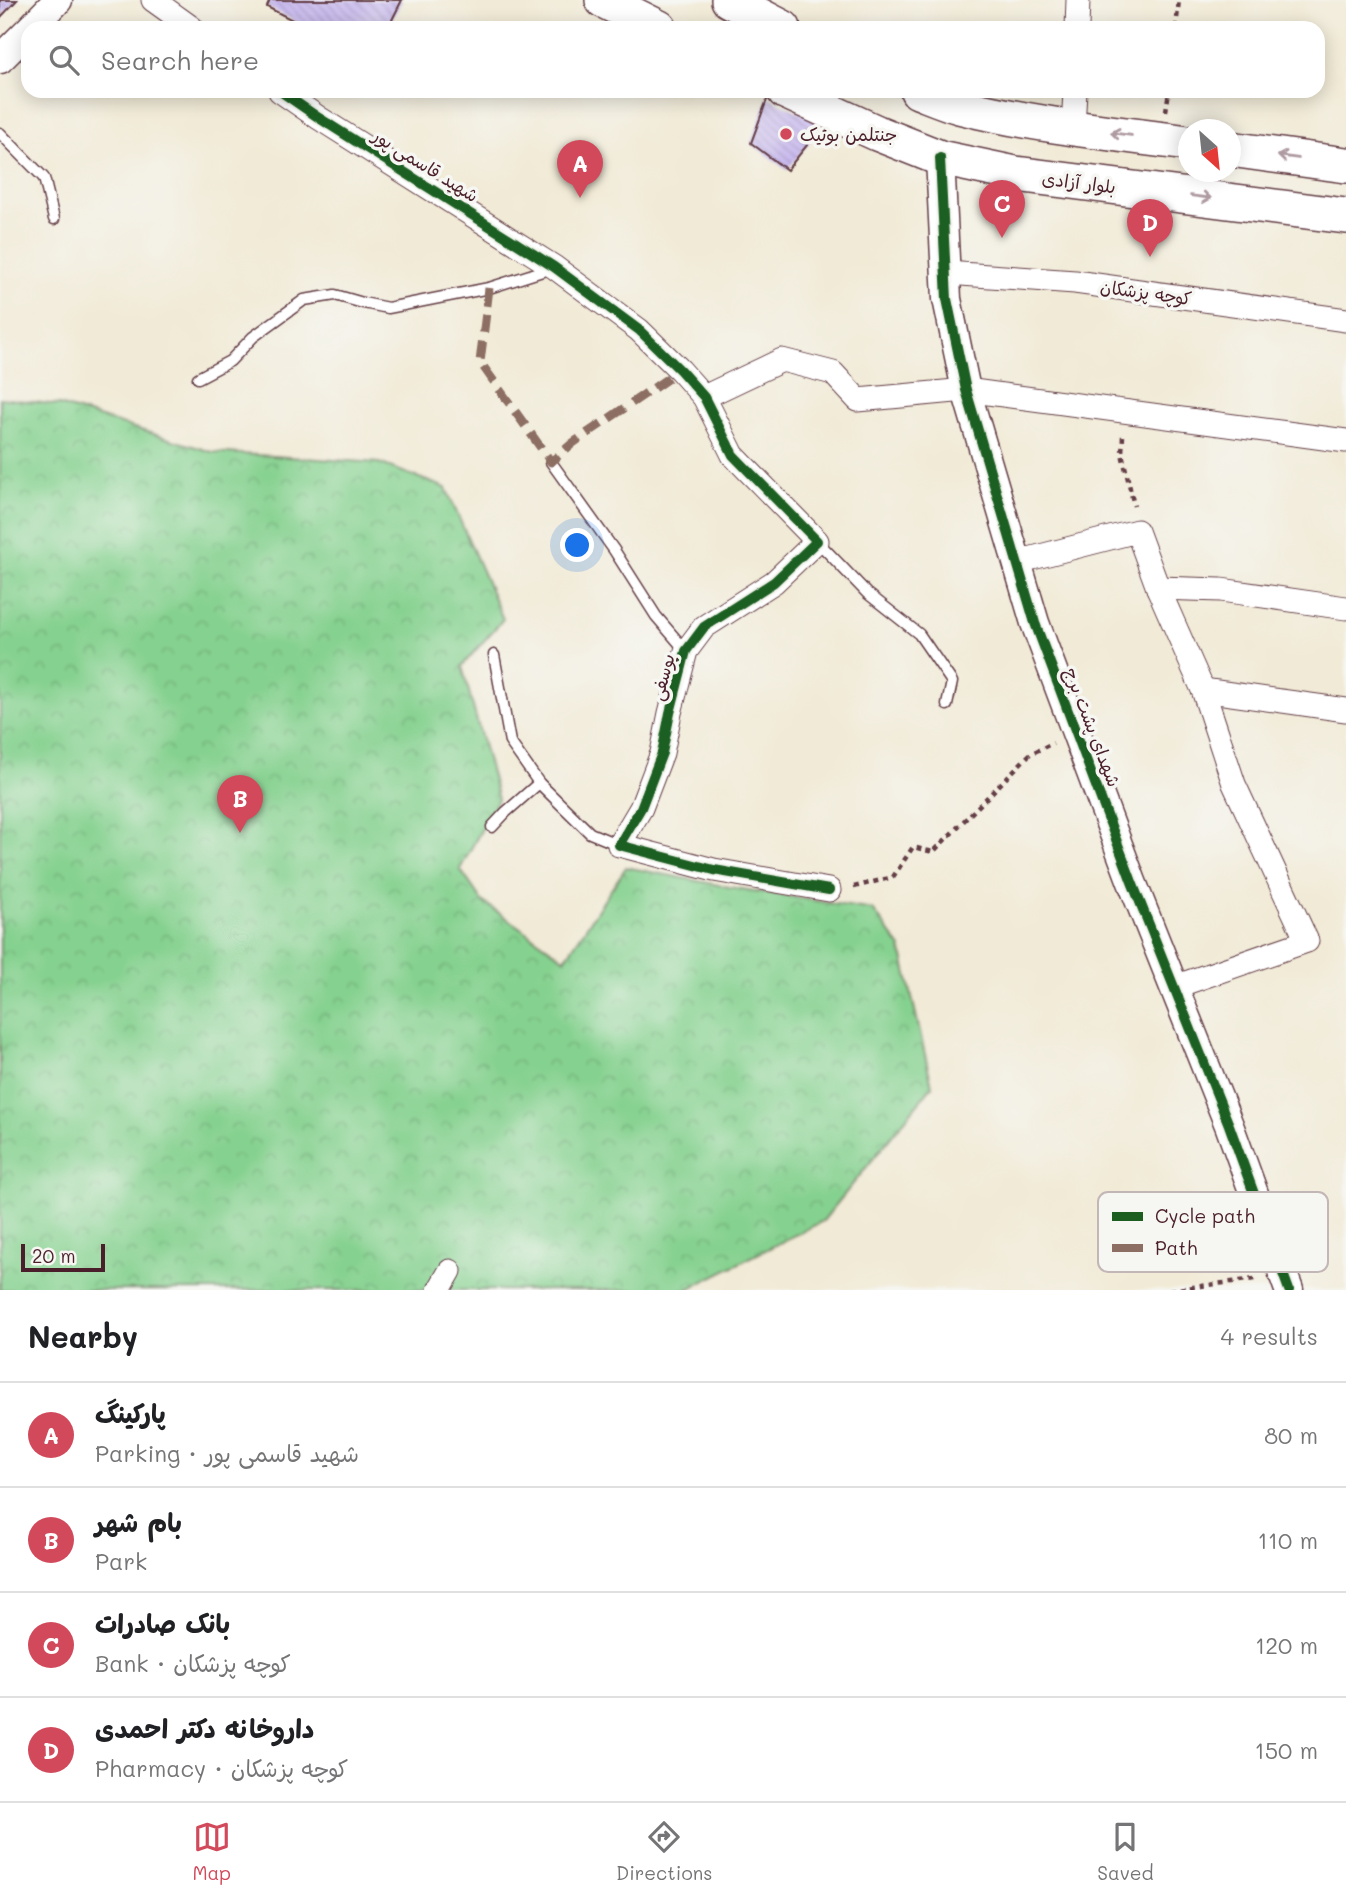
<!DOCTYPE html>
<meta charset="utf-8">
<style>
body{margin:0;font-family:Mali,"Playpen Sans Arabic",sans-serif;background:#f2f2f2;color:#202124}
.compass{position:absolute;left:1178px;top:119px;width:63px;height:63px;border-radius:50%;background:#fff;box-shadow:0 4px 18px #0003;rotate:153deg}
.scale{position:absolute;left:21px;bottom:18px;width:84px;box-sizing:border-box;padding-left:7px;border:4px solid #4a1f2b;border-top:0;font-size:19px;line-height:24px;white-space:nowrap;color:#4a1f2b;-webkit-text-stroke:5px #f6f6f2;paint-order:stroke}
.you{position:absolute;left:578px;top:546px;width:24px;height:24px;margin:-18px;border:5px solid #fff;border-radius:50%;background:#1a73e8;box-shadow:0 0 0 10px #1a73e833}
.badge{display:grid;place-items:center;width:46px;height:46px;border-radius:50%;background:#d1495b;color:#fff;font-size:23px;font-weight:700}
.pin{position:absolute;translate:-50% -58px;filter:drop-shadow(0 2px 4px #0008)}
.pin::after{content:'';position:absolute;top:37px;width:24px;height:21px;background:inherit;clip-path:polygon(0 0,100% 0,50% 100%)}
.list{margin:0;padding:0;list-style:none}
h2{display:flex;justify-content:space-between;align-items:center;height:91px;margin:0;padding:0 28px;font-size:30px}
h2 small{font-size:23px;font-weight:400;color:#757577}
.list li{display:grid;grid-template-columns:46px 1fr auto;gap:21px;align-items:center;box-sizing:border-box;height:105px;padding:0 28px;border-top:2px solid #e0e0e0}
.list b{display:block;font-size:26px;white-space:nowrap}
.list p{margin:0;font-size:23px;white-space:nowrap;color:#757577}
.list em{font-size:23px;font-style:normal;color:#757577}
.icon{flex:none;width:38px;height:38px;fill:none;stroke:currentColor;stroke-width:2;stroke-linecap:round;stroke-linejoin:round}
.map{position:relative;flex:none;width:1346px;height:1290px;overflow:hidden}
.search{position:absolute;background:#fff;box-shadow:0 4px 18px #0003;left:21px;right:21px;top:21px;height:77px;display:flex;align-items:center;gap:18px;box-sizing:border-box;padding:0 24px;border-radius:21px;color:#757577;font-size:26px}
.sheet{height:511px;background:#fff}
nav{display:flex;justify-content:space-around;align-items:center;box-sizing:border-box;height:98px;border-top:2px solid #e0e0e0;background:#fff;font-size:19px;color:#757577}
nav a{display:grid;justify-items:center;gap:4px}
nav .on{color:#d1495b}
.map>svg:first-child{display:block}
.park{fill:url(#park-crowns);stroke:#68785d;stroke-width:2}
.building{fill:url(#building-back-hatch)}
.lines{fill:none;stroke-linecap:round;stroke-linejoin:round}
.service-casing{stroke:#633d45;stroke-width:13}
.minor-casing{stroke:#633d45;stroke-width:25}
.tertiary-casing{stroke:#633d45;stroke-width:31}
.primary-casing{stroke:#633d45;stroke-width:38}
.path{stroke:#633d45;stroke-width:4.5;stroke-dasharray:5 5;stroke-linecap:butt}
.service{stroke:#fff;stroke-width:10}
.minor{stroke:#fff;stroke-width:23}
.tertiary{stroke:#fff;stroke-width:28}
.primary{stroke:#fff;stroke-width:35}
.quiet{stroke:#8d6e63;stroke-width:9;stroke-dasharray:18 9;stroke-linecap:butt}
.cycleway-casing{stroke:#f6f6f2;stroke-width:15}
.cycleway{stroke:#1b5e20;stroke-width:10}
.oneway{stroke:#ae9aa0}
.poi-dot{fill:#d1495b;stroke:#f6f6f2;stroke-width:2.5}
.labels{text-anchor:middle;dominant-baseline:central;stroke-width:7;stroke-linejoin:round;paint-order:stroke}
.poi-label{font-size:18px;fill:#4a1f2b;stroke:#f6f6f2;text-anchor:start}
.street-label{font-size:18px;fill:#4a1f2b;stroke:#f6f6f2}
.key{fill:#f6f6f2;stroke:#c2b6b6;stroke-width:2}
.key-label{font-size:19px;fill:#4a1f2b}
</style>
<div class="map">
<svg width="1346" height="1290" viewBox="0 0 1346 1290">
<defs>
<pattern id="park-crowns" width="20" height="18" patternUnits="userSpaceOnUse" patternTransform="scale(1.75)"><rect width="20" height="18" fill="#85d18f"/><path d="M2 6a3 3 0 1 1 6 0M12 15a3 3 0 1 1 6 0" fill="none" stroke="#74b37c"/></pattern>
<pattern id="building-back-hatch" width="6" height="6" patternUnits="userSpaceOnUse" patternTransform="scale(1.75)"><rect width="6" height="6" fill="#bfadee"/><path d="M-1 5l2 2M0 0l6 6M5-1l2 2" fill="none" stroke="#9d8cc1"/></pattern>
</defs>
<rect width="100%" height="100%" fill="#f6f6f2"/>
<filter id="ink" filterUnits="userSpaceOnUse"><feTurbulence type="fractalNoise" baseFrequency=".0143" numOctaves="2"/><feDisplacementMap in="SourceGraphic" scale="14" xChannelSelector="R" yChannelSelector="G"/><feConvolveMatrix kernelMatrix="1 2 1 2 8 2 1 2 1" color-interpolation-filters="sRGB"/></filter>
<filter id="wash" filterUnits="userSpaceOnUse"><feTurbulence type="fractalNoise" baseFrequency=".00686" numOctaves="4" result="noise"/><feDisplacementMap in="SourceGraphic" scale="28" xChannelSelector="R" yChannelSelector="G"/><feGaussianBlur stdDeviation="1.57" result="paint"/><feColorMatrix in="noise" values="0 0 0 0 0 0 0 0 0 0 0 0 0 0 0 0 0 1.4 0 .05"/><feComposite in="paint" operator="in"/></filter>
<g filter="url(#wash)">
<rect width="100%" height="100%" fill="#f1ead6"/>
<!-- park -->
<path class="park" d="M 0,398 L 59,405 L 212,452 L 379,463 L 446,488 L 503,619 L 462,666 L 498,799 L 460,869 L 482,901 L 565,959 L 626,867 L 729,887 L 873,910 L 901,948 L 932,1086 L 823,1221 L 686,1290 L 0,1290 Z"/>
<g id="blocks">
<!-- building -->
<g class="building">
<path d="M 0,0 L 17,0 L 0,18 Z"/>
<path d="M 270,0 L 402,0 L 388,28 L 308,28 L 267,7 Z"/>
<path d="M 768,97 L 824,124 L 787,170 L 751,143 Z"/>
</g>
</g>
</g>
<g filter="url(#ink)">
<use href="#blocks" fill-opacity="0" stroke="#633d45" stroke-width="2"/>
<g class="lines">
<defs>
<g id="service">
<path d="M 0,133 L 44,178 L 54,219"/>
<path d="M 198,378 L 230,361 L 253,337 L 304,300 L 335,295 L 363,303 L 388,308 L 489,288 L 552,268"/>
<path d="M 551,462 L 614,550 L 656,616 L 686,651"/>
<path d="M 817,541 L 867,593 L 919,634 L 952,682 L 947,705"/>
<path d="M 494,655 L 510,742 L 539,783 L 590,833 L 619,845"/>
<path d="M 492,827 L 506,812 L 539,783"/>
</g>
<g id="minor">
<path d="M 153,0 L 192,28"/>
<path d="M 1077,28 L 1078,0"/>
<path d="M 280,91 L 319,118 L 554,267 L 639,330 L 680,370 L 704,397 L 733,455 L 817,541 L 774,582 L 704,627 L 686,651 L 670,713 L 662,753 L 641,808 L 619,845 L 714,870 L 829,890"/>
<path d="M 1073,128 L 1075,91"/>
<path d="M 946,273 L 1075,282 L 1346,320"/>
<path d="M 704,397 L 782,360 L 833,373 L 858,400 L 966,390 L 1346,441"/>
<path d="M 1017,562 L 1137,531 L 1158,588 L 1203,690 L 1234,784 L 1307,941 L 1174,987"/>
<path d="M 1158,588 L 1221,590 L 1346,608"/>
<path d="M 1203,690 L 1346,710"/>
<path d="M 439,1290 L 450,1271"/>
</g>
<g id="tertiary">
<path d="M 31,28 L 58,0"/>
<path d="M 0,59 L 28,31"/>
<path d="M 940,158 L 947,299 L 966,390 L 1035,623 L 1132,882 L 1229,1125 L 1289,1290"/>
</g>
<g id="primary">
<path d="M 603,0 L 659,28"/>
<path d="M 729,0 L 783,28"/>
<path d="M 785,91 L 877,133 L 940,158 L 1016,174 L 1346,216"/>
<path d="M 918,91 C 931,96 945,102 959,106 C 1034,125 1112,133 1188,143"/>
<path d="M 1230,149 L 1346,165"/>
</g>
</defs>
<!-- service casing -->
<use href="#service" class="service-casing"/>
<!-- minor casing -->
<use href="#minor" class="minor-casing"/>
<!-- tertiary casing -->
<use href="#tertiary" class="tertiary-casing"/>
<!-- primary casing -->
<use href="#primary" class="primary-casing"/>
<!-- path -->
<g class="path">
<path d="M 1176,28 L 1179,0"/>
<path d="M 1166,111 L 1169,91"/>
<path d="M 1123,436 L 1122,453 L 1134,506"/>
<path d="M 854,887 L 893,877 L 913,847 L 933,852 L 1030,754 L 1053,743"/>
<path d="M 1170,1290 L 1255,1279"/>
</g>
<!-- service -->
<use href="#service" class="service"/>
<!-- minor -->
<use href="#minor" class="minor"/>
<!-- tertiary -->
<use href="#tertiary" class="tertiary"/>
<!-- primary -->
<use href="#primary" class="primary"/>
<!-- quiet -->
<path class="quiet" d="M 489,288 L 480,362 L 551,462 L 573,443 L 680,370"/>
<defs>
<g id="cycleway">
<path d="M 280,91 L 319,118 L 554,267 L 639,330 L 680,370 L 704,397 L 733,455 L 817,541 L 774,582 L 704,627 L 686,651 L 670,713 L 662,753 L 641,808 L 619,845 L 714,870 L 829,890"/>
<path d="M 940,158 L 947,299 L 966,390 L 1035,623 L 1132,882 L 1229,1125 L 1289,1290"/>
</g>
</defs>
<!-- cycleway casing -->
<use href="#cycleway" class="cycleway-casing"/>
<!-- cycleway -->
<use href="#cycleway" class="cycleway"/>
</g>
<!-- one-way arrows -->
<defs><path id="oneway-shaft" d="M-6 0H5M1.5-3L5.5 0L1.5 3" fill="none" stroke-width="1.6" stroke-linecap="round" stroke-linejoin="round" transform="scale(1.75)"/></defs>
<g class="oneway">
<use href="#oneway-shaft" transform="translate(1121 134) rotate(-172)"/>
<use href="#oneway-shaft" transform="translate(1288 157) rotate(-172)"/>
<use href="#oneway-shaft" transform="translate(1201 197) rotate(7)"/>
</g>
</g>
<!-- markers -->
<circle class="poi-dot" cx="786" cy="134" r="7"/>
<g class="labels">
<!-- poi labels -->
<g class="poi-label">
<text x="800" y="134">جنتلمن بوتیک</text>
</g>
<!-- street labels -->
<g class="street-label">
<text transform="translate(426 165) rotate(32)">شهید قاسمی پور</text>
<text transform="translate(1079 182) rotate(7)">بلوار آزادی</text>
<text transform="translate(1146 292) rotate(8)">کوچه پزشکان</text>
<text transform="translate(662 677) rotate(-75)">یوسفی</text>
<text transform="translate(1093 727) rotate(69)">شهدای پشت برج</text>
</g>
</g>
<!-- legend -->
<rect x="1098" y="1192" width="230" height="80" rx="10" class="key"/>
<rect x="1112" y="1212" width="31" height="9" fill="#1b5e20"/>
<rect x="1112" y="1244" width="31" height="8" fill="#8d6e63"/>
<g class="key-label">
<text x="1155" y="1223">Cycle path</text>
<text x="1155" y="1255">Path</text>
</g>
</svg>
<svg class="compass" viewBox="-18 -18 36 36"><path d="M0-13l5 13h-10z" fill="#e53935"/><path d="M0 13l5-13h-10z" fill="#757577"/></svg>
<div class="scale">20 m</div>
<div class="you"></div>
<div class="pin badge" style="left:580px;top:198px">A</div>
<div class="pin badge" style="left:240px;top:833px">B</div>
<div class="pin badge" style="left:1002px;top:238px">C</div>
<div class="pin badge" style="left:1150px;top:257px">D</div>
<div class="search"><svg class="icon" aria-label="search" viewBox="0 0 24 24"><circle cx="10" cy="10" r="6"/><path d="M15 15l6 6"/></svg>Search here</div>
</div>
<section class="sheet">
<h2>Nearby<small>4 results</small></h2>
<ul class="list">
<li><span class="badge">A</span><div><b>پارکینگ</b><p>Parking · شهید قاسمی پور</p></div><em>80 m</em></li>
<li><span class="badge">B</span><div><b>بام شهر</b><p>Park</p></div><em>110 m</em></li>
<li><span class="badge">C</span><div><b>بانک صادرات</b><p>Bank · کوچه پزشکان</p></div><em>120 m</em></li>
<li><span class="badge">D</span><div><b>داروخانه دکتر احمدی</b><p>Pharmacy · کوچه پزشکان</p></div><em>150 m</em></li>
</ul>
</section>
<nav>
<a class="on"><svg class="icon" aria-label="map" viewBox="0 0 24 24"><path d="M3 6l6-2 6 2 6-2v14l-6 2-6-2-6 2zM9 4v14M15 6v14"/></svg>Map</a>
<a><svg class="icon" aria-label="directions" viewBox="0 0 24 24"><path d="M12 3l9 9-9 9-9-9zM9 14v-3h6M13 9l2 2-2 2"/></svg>Directions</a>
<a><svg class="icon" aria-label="saved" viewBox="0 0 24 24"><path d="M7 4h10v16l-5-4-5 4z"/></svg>Saved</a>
</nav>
